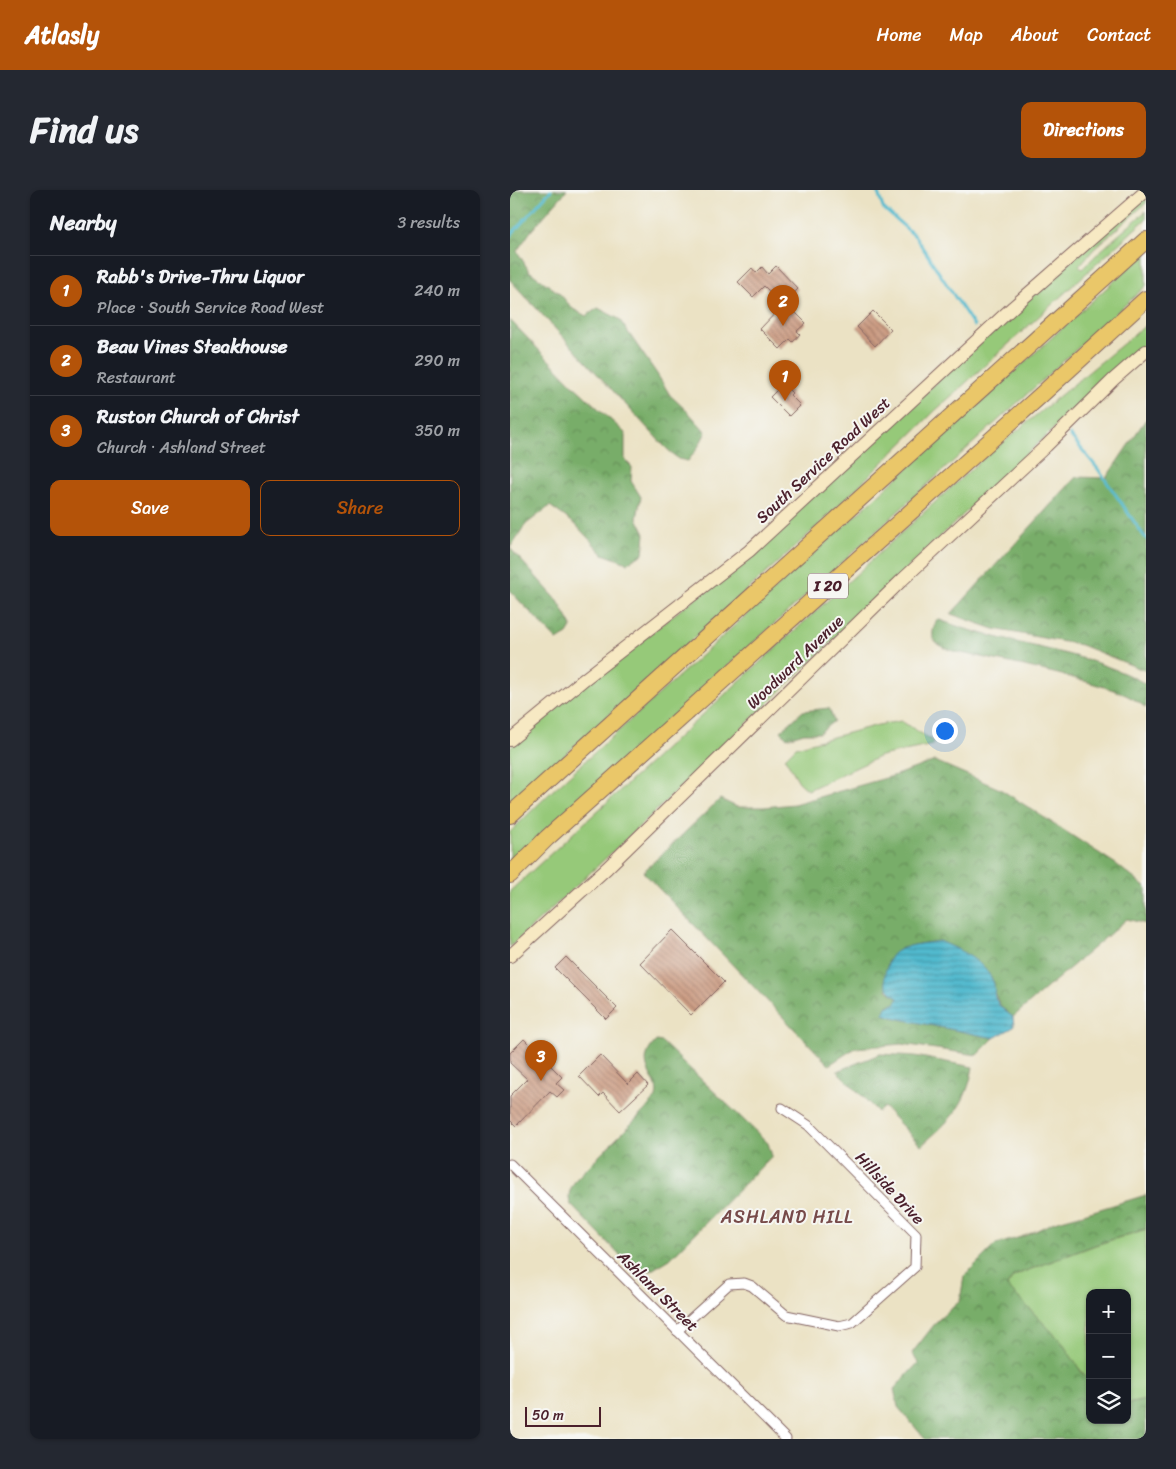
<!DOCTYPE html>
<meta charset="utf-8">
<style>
body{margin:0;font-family:Sriracha,sans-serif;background:#242831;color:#f1f3f6}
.controls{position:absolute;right:15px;bottom:15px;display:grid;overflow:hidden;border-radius:10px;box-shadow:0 1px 4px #0004}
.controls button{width:45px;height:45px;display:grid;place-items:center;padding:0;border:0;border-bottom:1px solid #363941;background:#171b24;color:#f1f3f6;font:25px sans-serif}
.scale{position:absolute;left:15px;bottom:12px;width:76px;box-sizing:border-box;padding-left:5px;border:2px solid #4a1f2b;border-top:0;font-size:14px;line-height:18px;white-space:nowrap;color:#4a1f2b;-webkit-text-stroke:4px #f6f6f2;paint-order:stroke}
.you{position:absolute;left:434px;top:540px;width:18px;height:18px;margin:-12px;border:4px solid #fff;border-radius:50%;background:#1a73e8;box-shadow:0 0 0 8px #1a73e833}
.badge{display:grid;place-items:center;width:32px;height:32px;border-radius:50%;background:#b45309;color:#fff;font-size:16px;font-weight:700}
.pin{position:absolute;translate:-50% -41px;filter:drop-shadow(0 1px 2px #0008)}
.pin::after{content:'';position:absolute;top:26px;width:18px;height:15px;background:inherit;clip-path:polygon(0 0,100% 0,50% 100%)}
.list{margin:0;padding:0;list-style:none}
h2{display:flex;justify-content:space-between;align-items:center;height:65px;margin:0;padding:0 20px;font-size:21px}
h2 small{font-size:16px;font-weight:400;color:#9ea1a6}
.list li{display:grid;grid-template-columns:32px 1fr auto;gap:15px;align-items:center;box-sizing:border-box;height:70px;padding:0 20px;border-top:1px solid #363941}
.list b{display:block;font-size:19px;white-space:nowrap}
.list p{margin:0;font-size:16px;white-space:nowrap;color:#9ea1a6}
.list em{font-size:16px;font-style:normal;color:#9ea1a6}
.actions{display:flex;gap:10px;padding:15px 20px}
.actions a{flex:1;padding:11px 0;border:1px solid #b45309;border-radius:10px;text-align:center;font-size:18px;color:#b45309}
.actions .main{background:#b45309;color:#fff}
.icon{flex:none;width:28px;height:28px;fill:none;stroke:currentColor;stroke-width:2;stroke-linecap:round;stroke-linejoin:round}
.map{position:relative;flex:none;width:636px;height:1249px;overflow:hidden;border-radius:10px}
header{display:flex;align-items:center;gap:30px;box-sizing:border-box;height:70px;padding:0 25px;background:#b45309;color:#fff}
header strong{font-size:24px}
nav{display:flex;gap:28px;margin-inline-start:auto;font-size:18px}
.intro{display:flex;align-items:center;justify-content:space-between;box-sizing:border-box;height:120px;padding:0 30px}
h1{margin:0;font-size:35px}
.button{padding:12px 22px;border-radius:10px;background:#b45309;color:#fff;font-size:18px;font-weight:700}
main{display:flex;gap:30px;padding:0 30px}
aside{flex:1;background:#171b24;border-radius:10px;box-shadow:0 1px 4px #0004}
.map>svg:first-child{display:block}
.grass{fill:#96c979;stroke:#707452}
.forest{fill:url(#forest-crowns);stroke:#61664a}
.water{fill:url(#water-rules);stroke:#4e6c7c}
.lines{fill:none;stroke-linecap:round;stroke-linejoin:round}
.stream{stroke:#51b9ce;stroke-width:3}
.building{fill:url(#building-back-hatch)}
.street-casing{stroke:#826361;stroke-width:11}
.secondary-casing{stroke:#826361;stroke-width:14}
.highway-casing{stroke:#826361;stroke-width:18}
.street{stroke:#fff;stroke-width:9}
.secondary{stroke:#f7e9c3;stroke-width:12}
.highway{stroke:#eac769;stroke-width:16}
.labels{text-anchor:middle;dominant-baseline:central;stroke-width:4;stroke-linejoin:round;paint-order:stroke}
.shield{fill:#f6f6f2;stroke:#7e6067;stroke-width:1}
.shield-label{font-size:15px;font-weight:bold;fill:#4a1f2b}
.street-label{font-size:16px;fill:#4a1f2b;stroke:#f6f6f2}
.neighbourhood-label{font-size:18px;letter-spacing:1px;fill:#774a49;stroke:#f6f6f2}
</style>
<header>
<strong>Atlasly</strong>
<nav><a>Home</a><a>Map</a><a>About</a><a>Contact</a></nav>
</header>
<div class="intro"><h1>Find us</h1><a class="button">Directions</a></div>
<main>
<aside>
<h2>Nearby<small>3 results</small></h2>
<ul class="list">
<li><span class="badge">1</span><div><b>Rabb's Drive-Thru Liquor</b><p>Place · South Service Road West</p></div><em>240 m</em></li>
<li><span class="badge">2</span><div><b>Beau Vines Steakhouse</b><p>Restaurant</p></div><em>290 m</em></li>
<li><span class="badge">3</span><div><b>Ruston Church of Christ</b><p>Church · Ashland Street</p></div><em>350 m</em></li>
</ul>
<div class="actions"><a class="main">Save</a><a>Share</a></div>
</aside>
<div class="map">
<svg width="636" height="1249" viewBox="0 0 636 1249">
<defs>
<pattern id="forest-crowns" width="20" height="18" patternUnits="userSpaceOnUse" patternTransform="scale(1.25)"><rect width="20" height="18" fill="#78ad69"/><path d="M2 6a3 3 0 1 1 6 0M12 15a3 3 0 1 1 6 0" fill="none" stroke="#648c57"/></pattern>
<pattern id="water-rules" width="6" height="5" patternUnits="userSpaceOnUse" patternTransform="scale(1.25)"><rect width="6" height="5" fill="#51b9ce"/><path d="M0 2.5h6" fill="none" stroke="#4596a7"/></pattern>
<pattern id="building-back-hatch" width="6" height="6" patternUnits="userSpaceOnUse" patternTransform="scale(1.25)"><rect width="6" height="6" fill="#cb9b82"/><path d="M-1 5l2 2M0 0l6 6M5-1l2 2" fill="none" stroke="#a77e6b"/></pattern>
</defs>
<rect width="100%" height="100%" fill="#f6f6f2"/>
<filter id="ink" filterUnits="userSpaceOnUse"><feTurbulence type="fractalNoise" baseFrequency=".02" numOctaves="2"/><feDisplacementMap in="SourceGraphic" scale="10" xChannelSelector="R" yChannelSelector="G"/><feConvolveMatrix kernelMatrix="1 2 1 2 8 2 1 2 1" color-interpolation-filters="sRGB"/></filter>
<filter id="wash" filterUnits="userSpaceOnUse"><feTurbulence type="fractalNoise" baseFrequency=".0096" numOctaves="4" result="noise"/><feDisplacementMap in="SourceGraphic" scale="20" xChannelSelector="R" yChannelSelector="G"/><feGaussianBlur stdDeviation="1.12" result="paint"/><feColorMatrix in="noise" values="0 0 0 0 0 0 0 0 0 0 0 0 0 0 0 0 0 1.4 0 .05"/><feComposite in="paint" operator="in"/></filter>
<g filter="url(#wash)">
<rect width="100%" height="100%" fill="#ebe2c4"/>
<!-- grass -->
<g class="grass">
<path d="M 636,4 L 636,13 L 584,59 L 569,76 L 572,79 C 592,58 615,40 636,21 L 636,29 L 426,220 L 309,335 L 58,562 L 0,617 L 0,558 L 56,509 L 192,403 Z"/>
<path d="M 636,62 L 636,96 L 187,504 L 0,677 L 0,642 L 40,603 Z"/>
<path d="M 636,135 L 636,153 C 420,350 216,560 0,757 L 0,701 L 469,272 Z"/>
<path d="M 391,531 L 422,550 L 423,555 L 371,566 L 298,600 L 289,592 L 275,568 L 286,557 L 304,552 L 368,535 Z"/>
<path d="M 636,1039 L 636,1210 L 617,1214 L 617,1103 L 580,1103 L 580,1191 L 497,1096 L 503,1087 L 513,1082 L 585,1055 Z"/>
</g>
<!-- forest -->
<g class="forest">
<path d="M 0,0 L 57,0 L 21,41 L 7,61 L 19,81 L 49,103 L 63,119 L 76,126 L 88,118 L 109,129 L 147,184 L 160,205 L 180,224 L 196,242 L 187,259 L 178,271 L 168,269 L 155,257 L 0,90 Z"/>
<path d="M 0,130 L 64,196 L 115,243 L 115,270 L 122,277 L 121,291 L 131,307 L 127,328 L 135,344 L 133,364 L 117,373 L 93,364 L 65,334 L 40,316 L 15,335 L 0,358 L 48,411 L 62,436 L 57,444 L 47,450 L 0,401 Z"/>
<path d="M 636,229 L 636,481 L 571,455 L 484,439 L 441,424 L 566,287 L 596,288 Z"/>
<path d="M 427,429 C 439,433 451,438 463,441 C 522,458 582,464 636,494 L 636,518 C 620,504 601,499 581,493 C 537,480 491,471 446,462 C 425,455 417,452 427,429 Z"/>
<path d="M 319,518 L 324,531 L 309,543 L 294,543 L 277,548 L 271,541 L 293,521 Z"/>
<path d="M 425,571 L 490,599 L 606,674 L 636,698 L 636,734 L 617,729 L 503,827 C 488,816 486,810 483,792 L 430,751 L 408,754 L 389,760 L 377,800 L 388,808 L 386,813 L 373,824 L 390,829 L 484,848 L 467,865 L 392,854 L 345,858 L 319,875 L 133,682 L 210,609 L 227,617 L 254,617 L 284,614 L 383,586 Z"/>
<path d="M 146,851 L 152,852 L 258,953 L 262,966 L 160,1069 L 140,1081 L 123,1079 L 61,1015 C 56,1005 61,997 67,988 L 136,919 C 138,916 144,911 146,907 C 152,888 121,877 146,851 Z"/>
<path d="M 370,864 L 405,866 L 463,877 C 456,917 440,930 411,956 L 374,917 L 368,922 L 327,881 Z"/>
<path d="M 636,1005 L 636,1039 L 585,1055 L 513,1082 L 503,1087 L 497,1096 L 551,1151 L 572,1183 L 580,1191 L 580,1230 L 617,1230 L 617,1214 L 636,1210 L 636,1249 L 415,1249 L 388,1217 L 384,1199 L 408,1173 L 402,1163 L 427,1131 L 450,1111 L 454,1086 L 485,1055 L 517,1045 L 544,1032 L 577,1023 Z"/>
</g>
<!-- water -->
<path class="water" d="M 430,751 C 450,760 473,770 483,791 C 485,796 484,802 485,807 C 488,816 496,822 503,827 L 504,836 L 502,838 L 484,848 L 390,829 L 373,824 L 376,817 L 386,813 L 388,808 C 377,799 372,794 376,779 C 378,776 378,771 380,768 C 386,755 417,753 430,751 Z"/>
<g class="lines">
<!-- stream -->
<g class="stream">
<path d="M 367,0 L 373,18 L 405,46 L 464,136"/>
<path d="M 0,46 L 41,0"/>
<path d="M 560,245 L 588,279 L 636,349"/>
</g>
</g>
<g id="blocks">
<!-- building -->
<g class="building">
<path d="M 266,76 L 288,99 L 282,105 L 285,108 L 278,115 L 296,133 L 287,141 L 290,144 L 283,152 L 280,149 L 270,159 L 250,139 L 273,115 L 254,96 L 243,107 L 228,92 L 242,78 L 246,83 L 252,77 L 258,84 Z"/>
<path d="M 363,121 L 381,139 L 365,156 L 347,137 Z"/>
<path d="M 273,194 L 282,203 L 280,205 L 290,215 L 279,226 L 260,207 Z"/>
<path d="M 162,740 L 214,792 L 181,825 L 130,773 Z"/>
<path d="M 56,767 L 107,818 L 96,829 L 45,778 Z"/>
<path d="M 14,849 L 52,887 L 46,893 L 54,900 L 47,907 L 40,901 L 6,936 L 0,930 L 0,906 L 17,889 L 0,873 L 0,863 Z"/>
<path d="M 90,865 L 118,894 L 128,884 L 138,895 L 110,921 L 93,903 L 89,907 L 69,886 Z"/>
</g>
</g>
</g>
<g filter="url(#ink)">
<use href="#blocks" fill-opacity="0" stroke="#826361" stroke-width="1"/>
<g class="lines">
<defs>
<g id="street">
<path d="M 0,974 L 276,1249"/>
<path d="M 167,1141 L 219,1094 L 234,1093 L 242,1096 L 276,1125 L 329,1136 L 342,1133 L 405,1077 L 406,1044 L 298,935 L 272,918"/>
</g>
<g id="secondary">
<path d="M 0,550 L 72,491 L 239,361 L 503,117 L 636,1"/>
<path d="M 0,766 L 97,678 L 391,391 L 536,256 L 604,189 L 636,161"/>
</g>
<g id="highway">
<path d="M 0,625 L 636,50"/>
<path d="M 0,685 L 37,648 L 531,205 L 636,109"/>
</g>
</defs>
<!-- street casing -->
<use href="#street" class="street-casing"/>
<!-- secondary casing -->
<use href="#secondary" class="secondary-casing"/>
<!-- highway casing -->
<use href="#highway" class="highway-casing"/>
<!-- street -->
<use href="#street" class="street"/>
<!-- secondary -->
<use href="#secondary" class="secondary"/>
<!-- highway -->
<use href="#highway" class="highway"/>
</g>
</g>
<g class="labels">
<!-- shield labels -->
<rect class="shield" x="298" y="383.5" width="40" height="25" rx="4"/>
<g class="shield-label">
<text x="318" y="396">I 20</text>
</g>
<!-- street labels -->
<g class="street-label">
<text transform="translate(313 270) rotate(-43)">South Service Road West</text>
<text transform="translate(285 472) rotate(-44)">Woodward Avenue</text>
<text transform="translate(380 998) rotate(47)">Hillside Drive</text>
<text transform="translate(148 1101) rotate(45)">Ashland Street</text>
</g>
<!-- neighbourhood labels -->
<g class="neighbourhood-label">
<text x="277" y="1027">ASHLAND HILL</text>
</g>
</g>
</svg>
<div class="controls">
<button>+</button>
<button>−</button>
<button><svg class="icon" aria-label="layers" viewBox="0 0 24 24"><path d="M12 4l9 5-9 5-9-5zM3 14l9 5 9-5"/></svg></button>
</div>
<div class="scale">50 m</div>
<div class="you"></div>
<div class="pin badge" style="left:275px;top:211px">1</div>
<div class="pin badge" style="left:273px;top:136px">2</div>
<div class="pin badge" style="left:31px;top:891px">3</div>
</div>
</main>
